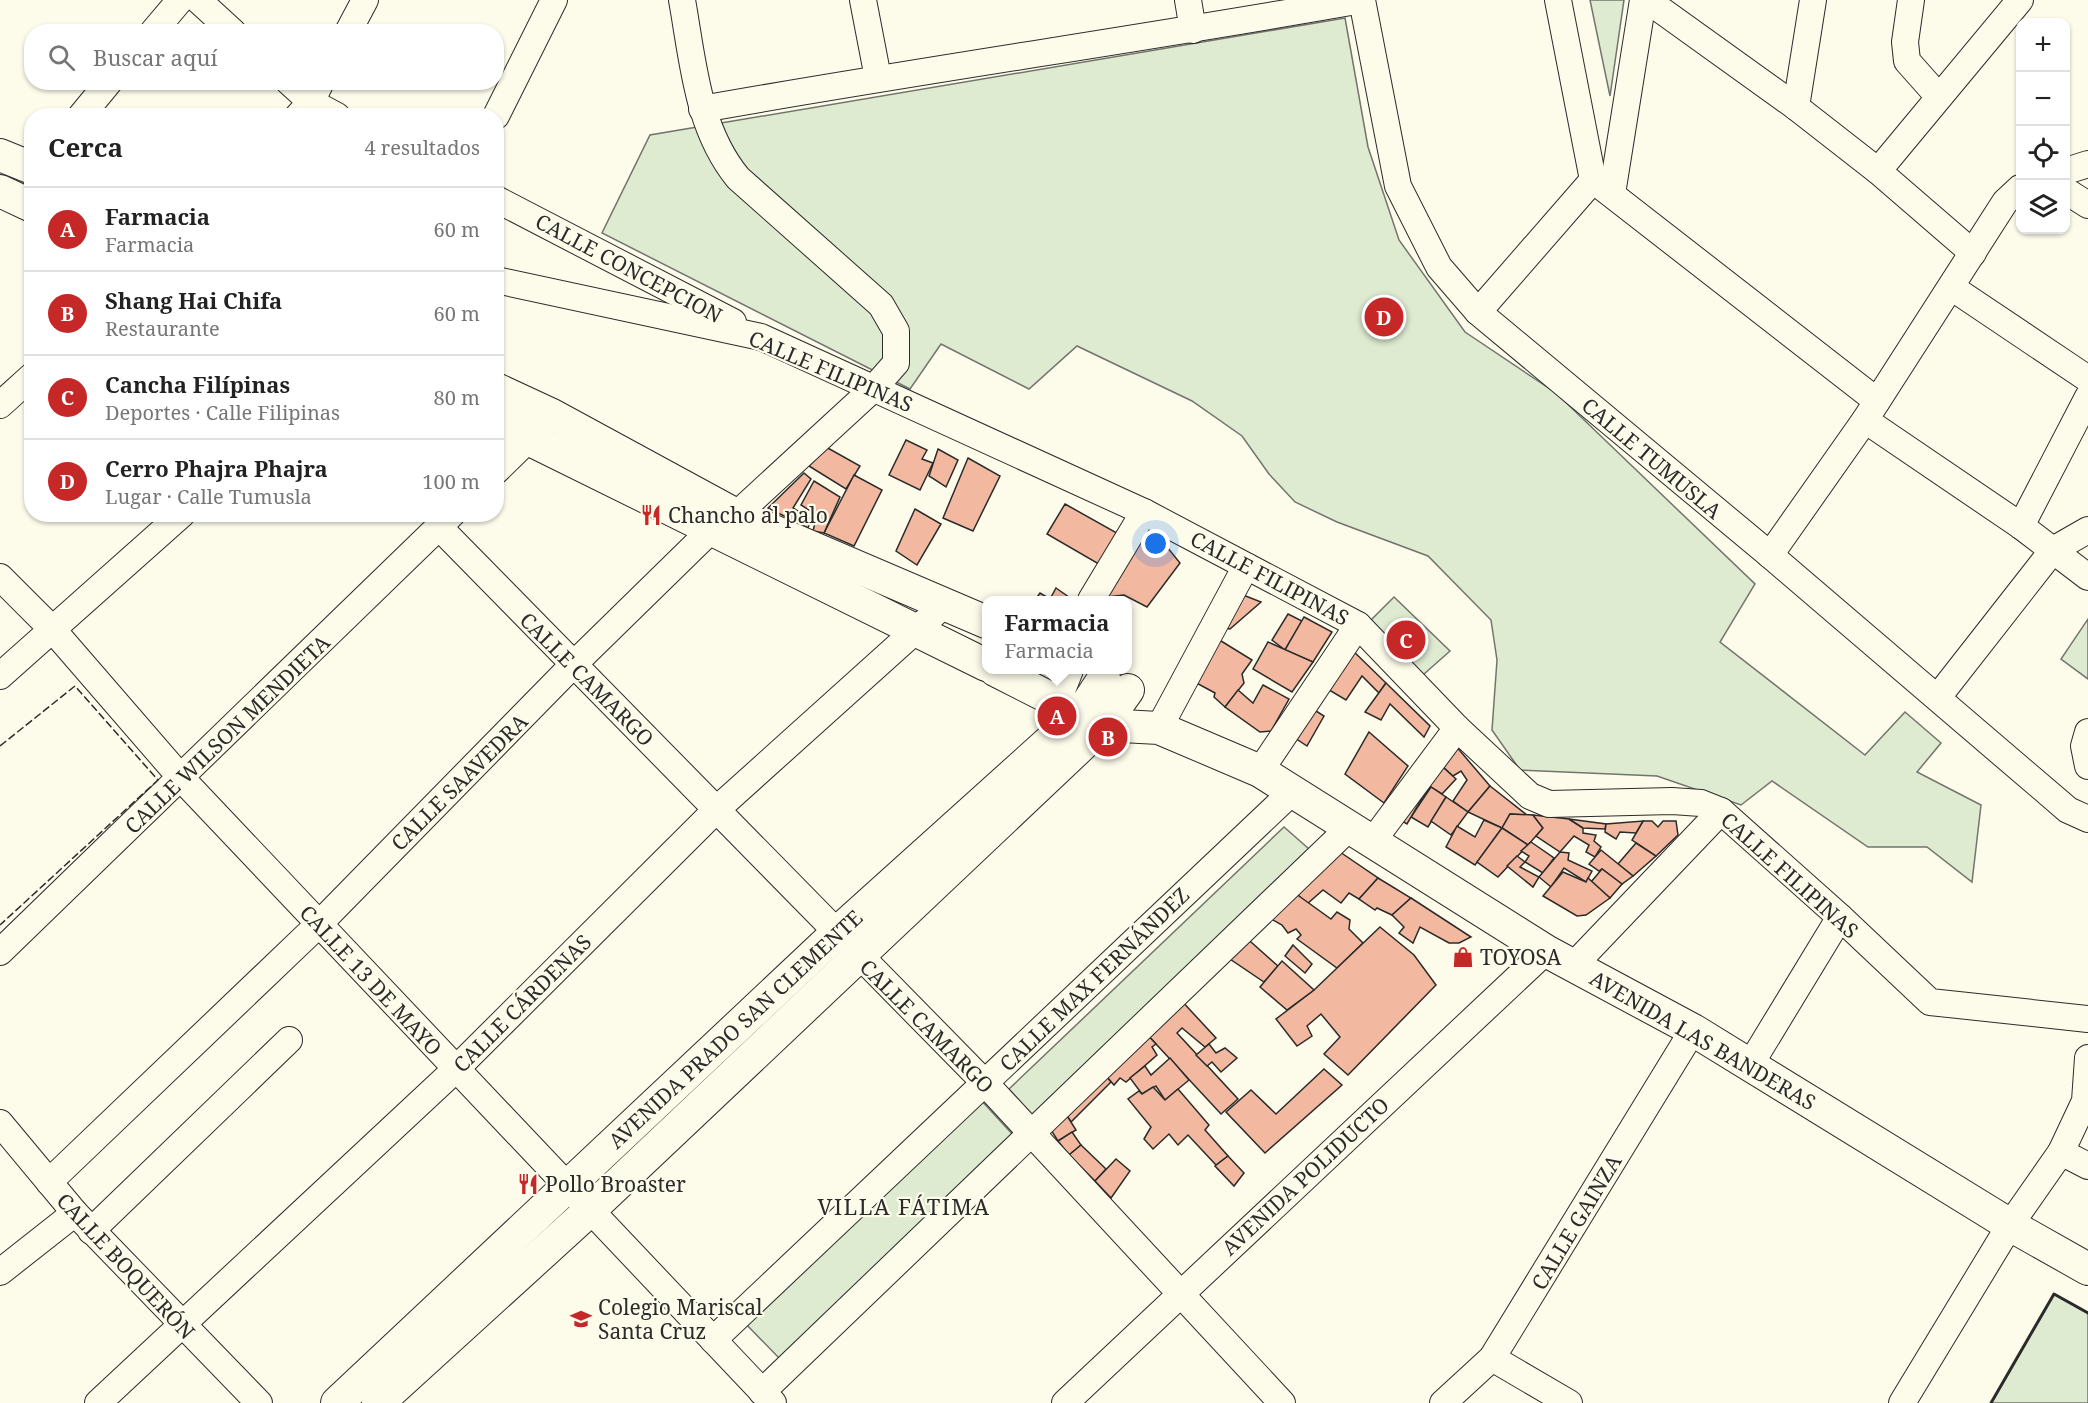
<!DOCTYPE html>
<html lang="es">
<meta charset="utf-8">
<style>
body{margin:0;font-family:"Noto Serif",serif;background:#f6f6f6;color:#222}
.controls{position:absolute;right:18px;top:18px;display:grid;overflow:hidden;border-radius:12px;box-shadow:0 2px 4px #0004}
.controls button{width:54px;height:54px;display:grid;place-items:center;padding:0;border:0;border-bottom:2px solid #e0e0e0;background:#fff;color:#222;font:30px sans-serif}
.you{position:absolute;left:1156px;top:544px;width:21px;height:21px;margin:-15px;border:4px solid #fff;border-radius:50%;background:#1a73e8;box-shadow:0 0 0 9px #1a73e833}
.badge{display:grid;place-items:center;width:39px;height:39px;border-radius:50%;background:#c62828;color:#fff;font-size:20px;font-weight:700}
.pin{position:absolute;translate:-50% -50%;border:3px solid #fff;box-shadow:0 2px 6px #0006}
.popup{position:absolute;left:982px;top:596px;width:150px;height:78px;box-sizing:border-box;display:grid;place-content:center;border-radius:12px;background:#fff;filter:drop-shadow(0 2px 4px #0005);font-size:20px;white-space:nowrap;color:#767676}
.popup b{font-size:22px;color:#222}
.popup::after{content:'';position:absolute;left:50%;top:100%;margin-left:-12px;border:12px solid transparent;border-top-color:#fff}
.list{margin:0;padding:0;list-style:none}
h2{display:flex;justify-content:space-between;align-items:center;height:78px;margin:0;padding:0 24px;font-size:26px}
h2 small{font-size:20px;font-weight:400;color:#767676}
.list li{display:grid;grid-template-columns:39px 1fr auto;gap:18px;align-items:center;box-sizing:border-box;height:84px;padding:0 24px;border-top:2px solid #e0e0e0}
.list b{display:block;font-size:22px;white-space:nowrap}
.list p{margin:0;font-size:20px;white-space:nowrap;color:#767676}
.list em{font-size:20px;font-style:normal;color:#767676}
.icon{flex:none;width:33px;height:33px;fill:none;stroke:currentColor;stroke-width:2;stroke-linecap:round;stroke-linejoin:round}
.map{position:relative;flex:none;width:2088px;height:1403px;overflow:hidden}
.search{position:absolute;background:#fff;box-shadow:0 2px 4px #0004;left:24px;top:24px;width:480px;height:66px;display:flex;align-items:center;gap:15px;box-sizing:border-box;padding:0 21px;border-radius:24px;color:#767676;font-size:22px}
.panel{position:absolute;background:#fff;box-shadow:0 2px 4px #0004;left:24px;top:108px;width:480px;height:414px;border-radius:24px}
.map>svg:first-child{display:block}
.green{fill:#deebd1;stroke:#74746e;stroke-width:1.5}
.building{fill:#f2b8a0;stroke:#2b2b2b;stroke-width:1.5}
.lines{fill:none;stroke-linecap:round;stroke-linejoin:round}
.minor-casing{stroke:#2b2b2b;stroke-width:28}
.major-casing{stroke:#2b2b2b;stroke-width:34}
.minor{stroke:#fdfbea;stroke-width:26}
.major{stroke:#fdfbea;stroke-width:32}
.fence{stroke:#2b2b2b;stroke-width:1.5;stroke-dasharray:8 3;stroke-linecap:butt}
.wall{stroke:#2b2b2b;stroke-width:3}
.labels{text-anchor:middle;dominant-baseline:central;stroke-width:4.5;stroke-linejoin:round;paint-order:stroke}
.street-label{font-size:21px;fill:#2b2b2b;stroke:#fdfbea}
.poi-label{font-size:21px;fill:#2b2b2b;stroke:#fdfbea;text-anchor:start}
.neighbourhood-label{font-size:22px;letter-spacing:1.5px;fill:#2b2b2b;stroke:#fdfbea}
</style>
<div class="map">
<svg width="2088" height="1403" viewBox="0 0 2088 1403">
<rect width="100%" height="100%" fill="#fdfbea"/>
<!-- green -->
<g class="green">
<path d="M 1590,0 L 1624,0 L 1610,96 Z"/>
<path d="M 1345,18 L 1368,147 L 1399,240 L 1465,332 L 1556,393 L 1755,584 L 1720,642 L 1865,755 L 1905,712 L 1941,743 L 1917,772 L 1981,805 L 1972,882 L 1927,847 L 1868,847 L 1772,781 L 1741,805 L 1657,776 L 1520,770 L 1492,730 L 1497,660 L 1491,620 L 1428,556 L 1337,522 L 1295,502 L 1269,474 L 1242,436 L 1192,401 L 1077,346 L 1029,389 L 941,344 L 910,389 L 602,233 L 650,135 Z"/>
<path d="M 1394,597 L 1450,651 L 1415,682 L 1362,629 Z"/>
<path d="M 2088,619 L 2088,679 L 2061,659 Z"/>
<path d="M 1284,827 L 1309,849 L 1034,1117 L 1009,1089 Z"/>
<path d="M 980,1099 L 1015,1137 L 780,1359 L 744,1322 Z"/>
<path d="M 2054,1294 L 2088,1313 L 2088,1403 L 1991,1403 Z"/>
</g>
<!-- building -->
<g class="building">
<path d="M 906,440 L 927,450 L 922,459 L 933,463 L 920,490 L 889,475 Z"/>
<path d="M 826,447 L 860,466 L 846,489 L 809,466 Z"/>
<path d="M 938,449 L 958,460 L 946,487 L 929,476 Z"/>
<path d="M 968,458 L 1000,476 L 973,531 L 943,518 Z"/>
<path d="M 804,473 L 811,479 L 793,508 L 811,519 L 808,528 L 768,508 Z"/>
<path d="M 854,475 L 882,490 L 854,546 L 824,533 Z"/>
<path d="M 814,481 L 840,497 L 824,533 L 813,531 L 817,515 L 801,505 Z"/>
<path d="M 1065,504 L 1124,537 L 1116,559 L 1097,563 L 1047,534 Z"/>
<path d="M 915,509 L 941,524 L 917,565 L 896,551 Z"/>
<path d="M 1142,516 L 1180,563 L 1147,607 L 1124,595 L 1107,597 Z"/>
<path d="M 1056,588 L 1073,600 L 1035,600 L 1040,593 L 1050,599 Z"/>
<path d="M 1238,593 L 1261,602 L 1230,629 L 1217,627 Z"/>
<path d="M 1288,614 L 1302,621 L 1285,650 L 1272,640 Z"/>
<path d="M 1304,617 L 1332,632 L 1313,662 L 1285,650 Z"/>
<path d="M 1213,636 L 1252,660 L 1242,674 L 1244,683 L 1225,707 L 1214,697 L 1215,693 L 1189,679 Z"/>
<path d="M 1268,642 L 1313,662 L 1292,692 L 1253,669 Z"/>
<path d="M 1346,644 L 1386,683 L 1379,693 L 1362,676 L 1346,700 L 1319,684 Z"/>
<path d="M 1386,683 L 1430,726 L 1424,737 L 1390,704 L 1381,720 L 1365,712 Z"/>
<path d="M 1263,685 L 1289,699 L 1271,731 L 1260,732 L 1225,707 L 1238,690 L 1253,703 Z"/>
<path d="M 1305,704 L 1324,716 L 1307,746 L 1286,732 Z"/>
<path d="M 1369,732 L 1408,766 L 1384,803 L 1345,774 Z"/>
<path d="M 1449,738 L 1490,786 L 1468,812 L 1453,801 L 1467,780 L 1461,771 L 1453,776 L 1434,759 Z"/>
<path d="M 1434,759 L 1456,779 L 1442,794 L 1431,787 L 1424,795 L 1412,788 Z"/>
<path d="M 1490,786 L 1527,815 L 1510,814 L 1502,828 L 1468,812 Z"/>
<path d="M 1431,787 L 1446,797 L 1428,827 L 1411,817 Z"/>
<path d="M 1412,788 L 1424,795 L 1407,824 L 1392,815 Z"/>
<path d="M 1446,797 L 1468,812 L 1451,835 L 1431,821 Z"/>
<path d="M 1510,814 L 1533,815 L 1543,828 L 1528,845 L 1502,828 Z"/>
<path d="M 1533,815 L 1569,819 L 1583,828 L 1583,833 L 1596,835 L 1594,841 L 1601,847 L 1595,857 L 1586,852 L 1589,845 L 1574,836 L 1560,852 L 1536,836 L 1543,828 Z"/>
<path d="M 1569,819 L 1606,824 L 1605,829 L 1583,828 Z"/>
<path d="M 1484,820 L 1502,828 L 1475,865 L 1446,847 L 1457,826 L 1475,837 Z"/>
<path d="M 1643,821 L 1652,821 L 1658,827 L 1663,821 L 1676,821 L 1678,835 L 1656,856 L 1632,840 Z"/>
<path d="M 1643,821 L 1636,833 L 1620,832 L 1616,839 L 1605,832 L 1606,824 Z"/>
<path d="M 1502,828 L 1528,845 L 1498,877 L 1477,862 Z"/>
<path d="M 1531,842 L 1554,858 L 1543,873 L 1525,862 L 1529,856 L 1521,851 Z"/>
<path d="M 1636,843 L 1656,856 L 1633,876 L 1618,864 Z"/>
<path d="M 1601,850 L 1633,876 L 1622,884 L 1602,869 L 1599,871 L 1589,864 Z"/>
<path d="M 1340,852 L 1378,878 L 1359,899 L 1349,893 L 1341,903 L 1323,890 L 1307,904 L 1293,890 Z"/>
<path d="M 1560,852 L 1569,853 L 1568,860 L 1592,871 L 1586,882 L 1564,868 L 1551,887 L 1539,877 Z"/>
<path d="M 1517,856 L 1525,862 L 1520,867 L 1539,877 L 1533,887 L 1507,866 Z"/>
<path d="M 1602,869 L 1622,884 L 1610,898 L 1591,882 Z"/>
<path d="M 1563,872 L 1586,882 L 1588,878 L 1610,898 L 1586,915 L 1577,916 L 1543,896 Z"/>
<path d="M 1378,878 L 1411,898 L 1392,915 L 1377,908 L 1375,910 L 1359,899 Z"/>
<path d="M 1292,891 L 1331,919 L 1337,912 L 1350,920 L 1349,929 L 1363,943 L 1337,968 L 1297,939 L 1301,935 L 1296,929 L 1288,933 L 1282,925 L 1266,916 Z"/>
<path d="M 1411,898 L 1471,937 L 1459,943 L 1449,943 L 1420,927 L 1413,943 L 1399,933 L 1404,927 L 1392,915 Z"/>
<path d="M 1380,927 L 1414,955 L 1436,985 L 1348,1075 L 1324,1054 L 1340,1037 L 1321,1014 L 1307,1026 L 1312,1036 L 1297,1046 L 1276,1019 L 1314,990 Z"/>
<path d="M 1242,934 L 1278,966 L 1264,982 L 1221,953 Z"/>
<path d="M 1293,945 L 1312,964 L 1305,973 L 1285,956 Z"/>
<path d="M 1282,961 L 1314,990 L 1287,1010 L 1260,987 Z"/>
<path d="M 1179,998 L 1216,1038 L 1205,1047 L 1182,1028 L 1177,1033 L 1238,1099 L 1221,1114 L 1143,1030 Z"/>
<path d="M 1143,1030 L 1156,1044 L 1152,1047 L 1157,1055 L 1126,1082 L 1120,1078 L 1114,1085 L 1099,1068 Z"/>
<path d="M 1209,1044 L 1216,1053 L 1225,1048 L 1237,1058 L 1221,1072 L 1212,1062 L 1207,1066 L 1196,1055 Z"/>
<path d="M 1170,1058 L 1189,1080 L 1165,1100 L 1156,1086 L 1142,1094 L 1130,1078 L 1145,1066 L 1151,1075 Z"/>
<path d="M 1324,1069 L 1342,1085 L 1265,1153 L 1226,1112 L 1251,1090 L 1276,1114 Z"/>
<path d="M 1102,1071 L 1111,1082 L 1071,1122 L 1064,1111 Z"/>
<path d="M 1153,1087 L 1165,1100 L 1178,1089 L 1209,1125 L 1205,1130 L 1228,1156 L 1216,1165 L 1188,1135 L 1178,1145 L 1169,1134 L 1153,1149 L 1144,1139 L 1151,1127 L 1128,1099 L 1139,1091 L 1142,1094 Z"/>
<path d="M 1064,1111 L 1076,1130 L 1058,1141 L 1051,1130 Z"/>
<path d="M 1072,1132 L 1081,1145 L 1069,1155 L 1058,1141 Z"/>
<path d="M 1081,1145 L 1106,1169 L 1095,1181 L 1069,1155 Z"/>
<path d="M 1228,1156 L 1244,1173 L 1234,1186 L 1215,1166 Z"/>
<path d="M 1116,1159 L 1130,1171 L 1111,1198 L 1095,1181 Z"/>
</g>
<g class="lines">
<defs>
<g id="minor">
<path d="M 198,0 L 233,32"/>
<path d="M 863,0 L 878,78"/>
<path d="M 1188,0 L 1193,30"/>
<path d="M 1362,0 L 1398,186 L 1439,267 L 1478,312 L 1770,555 L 2068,810 L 2088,819"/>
<path d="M 1558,0 L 1593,180"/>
<path d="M 1647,0 L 1796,107 L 1878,171 L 1973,253"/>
<path d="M 1911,0 L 1905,42 L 1907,61 L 1939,97"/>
<path d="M 153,32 L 180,0"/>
<path d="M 348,32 L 365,0"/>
<path d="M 289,82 L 311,102 L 337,116"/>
<path d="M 1796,107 L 1813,0"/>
<path d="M 702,109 C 921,70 1142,39 1362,0"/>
<path d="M 81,116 L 109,82"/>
<path d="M 298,116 L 311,102 L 321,82"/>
<path d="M 496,116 L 554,0"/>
<path d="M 1878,171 L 2020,0"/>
<path d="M 2066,171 L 2088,164"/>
<path d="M 1593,180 L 1877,401"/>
<path d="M 2066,191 L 2088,205"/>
<path d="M 1612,194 L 1643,0"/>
<path d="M 496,199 L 733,322"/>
<path d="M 496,280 L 761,337 L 1144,512 L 1358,625 L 1457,728 L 1530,796 L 1549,804 L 1672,801 L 1701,803 L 1721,811 L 1840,917 L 1930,1002 L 2088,1019"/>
<path d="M 1951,287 L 2088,379"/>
<path d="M 1478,312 L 1593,180"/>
<path d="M 0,405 L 32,376"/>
<path d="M 1865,420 L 2021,526 L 2088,577"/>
<path d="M 496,471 L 541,427"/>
<path d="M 2021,526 L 2088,397"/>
<path d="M 439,527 L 985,1083 L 1282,1403"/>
<path d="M 1770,555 L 1865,420 L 2005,202 L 2020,188"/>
<path d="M 0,577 L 53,630 L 182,779 L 773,1403"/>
<path d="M 1091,600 L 1144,512"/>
<path d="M 0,676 L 182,514"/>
<path d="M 1938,697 L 2053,550 L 2088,530"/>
<path d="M 1058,701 L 1070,670"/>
<path d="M 1159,728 L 1246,566"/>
<path d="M 2088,732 L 2084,746 L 2088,766"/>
<path d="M 1260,771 L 1358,625"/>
<path d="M 1372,842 L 1457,728"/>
<path d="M 0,952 L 452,514"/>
<path d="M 1574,965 L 1721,811"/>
<path d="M 1750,1065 L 1840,917"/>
<path d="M 0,1123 L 75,1213 L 259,1403"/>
<path d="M 2061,1152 L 2088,1166"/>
<path d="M 49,1182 L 319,924 L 572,666 L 711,530 L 736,515 L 874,388 L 896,363 L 896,331 L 881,305 L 738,178 C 697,128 693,61 682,0"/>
<path d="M 91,1231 L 289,1040"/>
<path d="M 0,1272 L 75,1213"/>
<path d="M 713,1340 L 1293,791"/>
<path d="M 1492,1358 L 1569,1403"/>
<path d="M 762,1392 L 1349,828"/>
<path d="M 98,1403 L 456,1069 L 716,810 L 946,603"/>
<path d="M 1065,1403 L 1546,951"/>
<path d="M 1443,1403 L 1492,1358 L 1693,1030"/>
<path d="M 1902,1403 L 2010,1225 L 2061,1152 L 2085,1101 L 2088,1058"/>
</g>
<g id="major">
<path d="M 0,155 L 32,168"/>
<path d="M 0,191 L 32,206"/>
<path d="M 496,389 L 552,415 L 736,515 L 986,622"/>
<path d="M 496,423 L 986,665"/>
<path d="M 995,670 L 1103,725 L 1159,728 L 1260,771 L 1546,951 L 1693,1030 L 2010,1225 L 2088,1269"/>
<path d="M 337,1403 L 838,932 L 1081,713 L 1104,678"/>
<path d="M 378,1403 L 590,1210 L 1103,725 L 1128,690"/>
</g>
</defs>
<!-- minor casing -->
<use href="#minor" class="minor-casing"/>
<!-- major casing -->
<use href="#major" class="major-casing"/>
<!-- minor -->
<use href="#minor" class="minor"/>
<!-- major -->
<use href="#major" class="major"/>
<!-- fence -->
<path class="fence" d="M 0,746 L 75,686 L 158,780 L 0,925"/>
<!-- wall -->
<path class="wall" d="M 1991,1403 L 2054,1294 L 2088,1313"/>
</g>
<!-- icons -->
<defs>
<symbol id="restaurant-bare" viewBox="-9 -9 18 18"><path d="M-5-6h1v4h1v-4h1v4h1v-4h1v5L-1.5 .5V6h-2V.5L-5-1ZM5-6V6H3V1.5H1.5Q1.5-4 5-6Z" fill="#c62828" stroke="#fdfbea" stroke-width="2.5" paint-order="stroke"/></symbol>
<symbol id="shop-bare" viewBox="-9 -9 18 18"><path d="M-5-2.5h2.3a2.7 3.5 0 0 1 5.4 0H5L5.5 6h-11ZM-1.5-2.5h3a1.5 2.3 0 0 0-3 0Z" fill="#c62828" stroke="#fdfbea" stroke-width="2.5" paint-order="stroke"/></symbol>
<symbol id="university-bare" viewBox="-9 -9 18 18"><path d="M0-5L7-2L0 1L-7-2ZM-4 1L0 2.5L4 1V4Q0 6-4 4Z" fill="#c62828" stroke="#fdfbea" stroke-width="2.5" paint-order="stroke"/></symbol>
</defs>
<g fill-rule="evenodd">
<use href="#restaurant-bare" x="636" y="500" width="30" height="30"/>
<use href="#shop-bare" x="1448" y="942" width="30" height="30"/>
<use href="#restaurant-bare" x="513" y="1169" width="30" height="30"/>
<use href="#university-bare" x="566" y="1304" width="30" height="30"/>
</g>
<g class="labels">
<!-- street labels -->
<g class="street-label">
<text transform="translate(629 268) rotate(28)">CALLE CONCEPCION</text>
<text transform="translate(831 371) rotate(23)">CALLE FILIPINAS</text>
<text transform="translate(1652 458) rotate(40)">CALLE TUMUSLA</text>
<text transform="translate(1270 578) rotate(28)">CALLE FILIPINAS</text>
<text transform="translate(587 679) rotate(45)">CALLE CAMARGO</text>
<text transform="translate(227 734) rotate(-44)">CALLE WILSON MENDIETA</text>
<text transform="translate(459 782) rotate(-45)">CALLE SAAVEDRA</text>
<text transform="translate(1790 875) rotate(42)">CALLE FILIPINAS</text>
<text transform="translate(1094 979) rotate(-44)">CALLE MAX FERNÁNDEZ</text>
<text transform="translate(371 980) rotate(47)">CALLE 13 DE MAYO</text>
<text transform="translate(522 1003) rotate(-45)">CALLE CÁRDENAS</text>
<text transform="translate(927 1026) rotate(45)">CALLE CAMARGO</text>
<text transform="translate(735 1029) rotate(-43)">AVENIDA PRADO SAN CLEMENTE</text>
<text transform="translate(1703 1040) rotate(30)">AVENIDA LAS BANDERAS</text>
<text transform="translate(1305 1176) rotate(-43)">AVENIDA POLIDUCTO</text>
<text transform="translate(1576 1222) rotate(-59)">CALLE GAINZA</text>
<text transform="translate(126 1266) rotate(47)">CALLE BOQUERÓN</text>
</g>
<!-- poi labels -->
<g class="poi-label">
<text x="668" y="515">Chancho al palo</text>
<text x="1480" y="957">TOYOSA</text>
<text x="545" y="1184">Pollo Broaster</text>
<text x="598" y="1307">Colegio Mariscal<tspan x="598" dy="24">Santa Cruz</tspan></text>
</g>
<!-- neighbourhood labels -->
<g class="neighbourhood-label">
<text x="904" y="1206">VILLA FÁTIMA</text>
</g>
</g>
</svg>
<div class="controls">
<button>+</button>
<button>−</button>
<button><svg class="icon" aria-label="locate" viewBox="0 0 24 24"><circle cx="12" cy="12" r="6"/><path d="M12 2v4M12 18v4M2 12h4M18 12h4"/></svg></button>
<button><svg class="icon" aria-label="layers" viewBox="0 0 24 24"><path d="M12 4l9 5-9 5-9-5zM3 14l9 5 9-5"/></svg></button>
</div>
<div class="you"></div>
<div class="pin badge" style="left:1057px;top:716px">A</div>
<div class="popup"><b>Farmacia</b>Farmacia</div>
<div class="pin badge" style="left:1108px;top:737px">B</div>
<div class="pin badge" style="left:1406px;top:640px">C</div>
<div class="pin badge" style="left:1384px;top:317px">D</div>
<div class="search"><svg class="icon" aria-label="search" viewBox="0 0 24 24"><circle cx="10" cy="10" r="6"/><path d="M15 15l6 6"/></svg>Buscar aquí</div>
<section class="panel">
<h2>Cerca<small>4 resultados</small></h2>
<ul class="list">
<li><span class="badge">A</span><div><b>Farmacia</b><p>Farmacia</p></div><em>60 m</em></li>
<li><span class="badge">B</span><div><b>Shang Hai Chifa</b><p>Restaurante</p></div><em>60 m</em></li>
<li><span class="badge">C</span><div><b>Cancha Filípinas</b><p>Deportes · Calle Filipinas</p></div><em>80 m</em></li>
<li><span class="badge">D</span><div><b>Cerro Phajra Phajra</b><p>Lugar · Calle Tumusla</p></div><em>100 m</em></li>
</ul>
</section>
</div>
